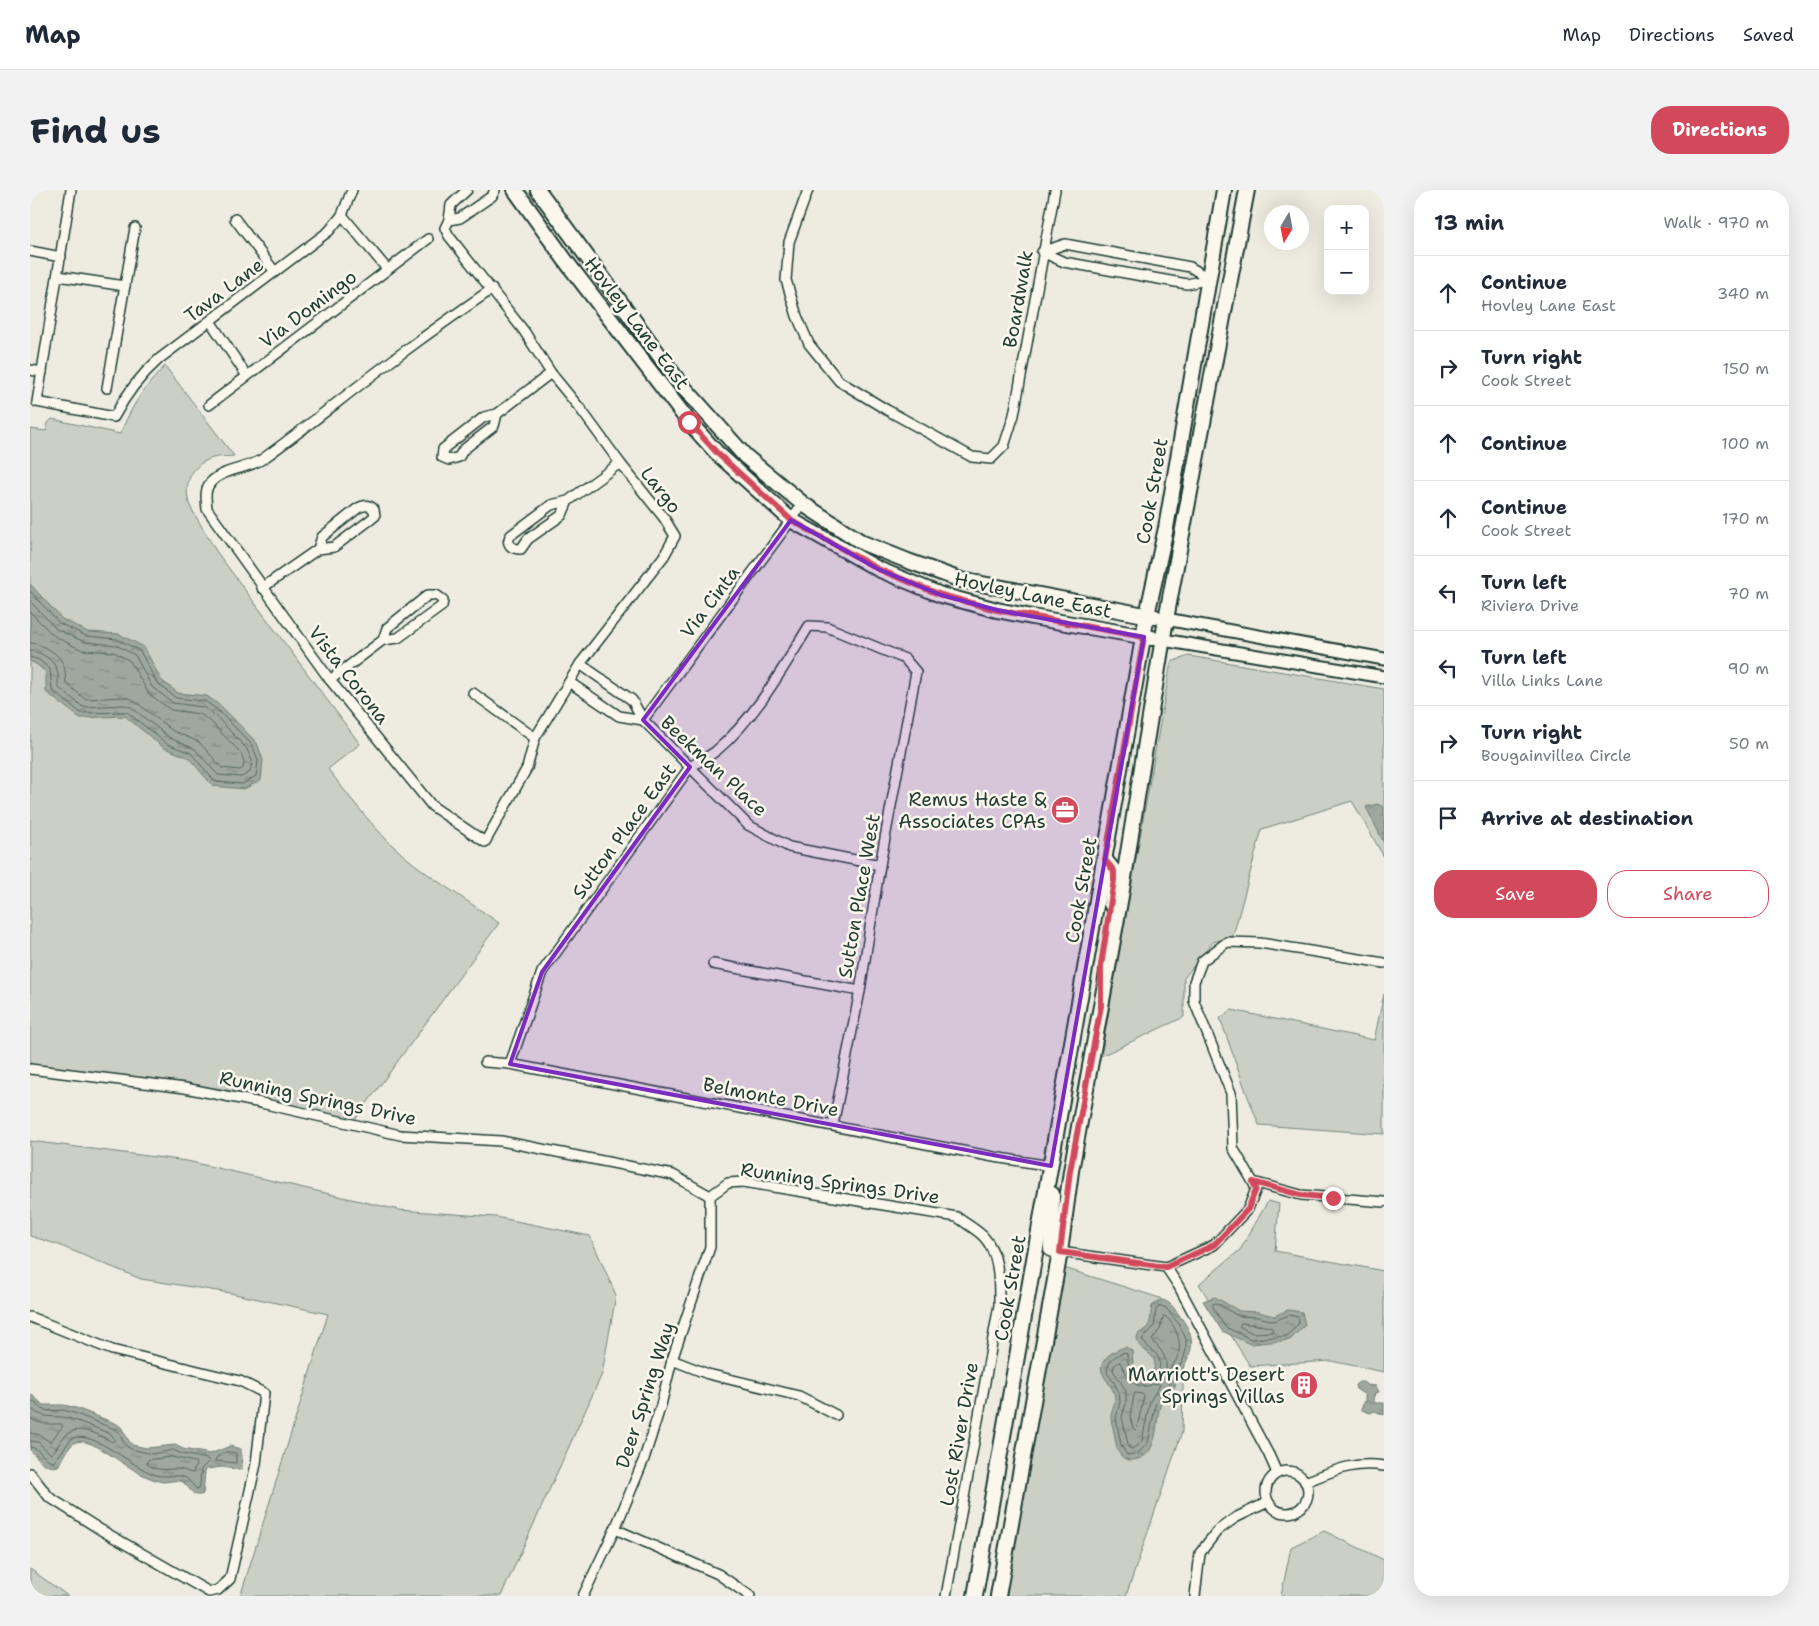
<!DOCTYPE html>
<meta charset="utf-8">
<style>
body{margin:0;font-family:"Shantell Sans",sans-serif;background:#f2f2f3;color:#1f2937}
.controls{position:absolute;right:15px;top:15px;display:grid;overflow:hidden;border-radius:10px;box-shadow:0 5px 20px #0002}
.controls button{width:45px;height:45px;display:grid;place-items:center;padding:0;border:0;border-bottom:1px solid #e0e1e3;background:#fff;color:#1f2937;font:25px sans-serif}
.compass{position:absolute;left:1234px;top:15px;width:45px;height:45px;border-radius:50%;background:#fff;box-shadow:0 5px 20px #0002;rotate:190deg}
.stop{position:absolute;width:15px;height:15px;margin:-11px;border:4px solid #d1495b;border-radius:50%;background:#fff}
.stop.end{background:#d1495b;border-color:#fff;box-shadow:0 1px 5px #0008}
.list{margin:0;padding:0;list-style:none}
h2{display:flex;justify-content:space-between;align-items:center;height:65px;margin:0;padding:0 20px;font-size:21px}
h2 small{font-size:16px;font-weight:400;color:#747a83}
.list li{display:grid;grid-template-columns:32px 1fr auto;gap:15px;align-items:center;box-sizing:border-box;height:75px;padding:0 20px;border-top:1px solid #e0e1e3}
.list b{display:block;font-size:19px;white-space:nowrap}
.list p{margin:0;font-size:16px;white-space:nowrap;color:#747a83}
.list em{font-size:16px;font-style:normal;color:#747a83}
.actions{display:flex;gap:10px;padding:15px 20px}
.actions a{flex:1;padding:11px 0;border:1px solid #d1495b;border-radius:20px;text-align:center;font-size:18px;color:#d1495b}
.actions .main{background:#d1495b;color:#fff}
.icon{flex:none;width:28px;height:28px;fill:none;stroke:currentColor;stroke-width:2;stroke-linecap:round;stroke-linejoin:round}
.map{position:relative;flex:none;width:1354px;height:1406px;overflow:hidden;border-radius:20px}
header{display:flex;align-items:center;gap:30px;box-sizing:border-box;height:70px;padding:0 25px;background:#fff;border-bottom:1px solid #e0e1e3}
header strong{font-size:24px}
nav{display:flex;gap:28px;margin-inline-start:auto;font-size:18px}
.intro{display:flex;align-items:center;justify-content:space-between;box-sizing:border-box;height:120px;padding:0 30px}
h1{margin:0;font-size:35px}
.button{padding:12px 22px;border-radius:20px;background:#d1495b;color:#fff;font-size:18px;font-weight:700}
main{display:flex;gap:30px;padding:0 30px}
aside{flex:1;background:#fff;border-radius:20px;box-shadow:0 5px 20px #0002}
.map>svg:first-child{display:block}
.grass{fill:#cbcfc4;stroke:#75867c}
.water{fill:url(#water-ripples);stroke:#6c7d74}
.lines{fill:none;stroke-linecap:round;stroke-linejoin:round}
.shore{stroke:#52685f;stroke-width:1}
.minor-casing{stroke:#1f3d34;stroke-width:12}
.tertiary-casing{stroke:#1f3d34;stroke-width:15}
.secondary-casing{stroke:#1f3d34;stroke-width:18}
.minor{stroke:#fbf7ec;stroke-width:9}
.tertiary{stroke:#fbf7ec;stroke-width:11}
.secondary{stroke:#fbf7ec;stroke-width:14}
.route{stroke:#d1495b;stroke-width:6}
.marked{fill:#7b2cbf;fill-opacity:0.2;stroke:#7b2cbf;stroke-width:4;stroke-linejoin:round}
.labels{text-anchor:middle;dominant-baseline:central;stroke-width:5;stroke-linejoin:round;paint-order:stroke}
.street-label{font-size:19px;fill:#1f3d34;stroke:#fbf7ec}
.poi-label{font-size:19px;fill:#1f3d34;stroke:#fbf7ec;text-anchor:end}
</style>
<header>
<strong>Map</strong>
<nav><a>Map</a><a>Directions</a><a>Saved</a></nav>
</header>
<div class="intro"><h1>Find us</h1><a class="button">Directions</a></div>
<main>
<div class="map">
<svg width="1354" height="1406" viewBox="0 0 1354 1406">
<defs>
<pattern id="water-ripples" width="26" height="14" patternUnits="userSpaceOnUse" patternTransform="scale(1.25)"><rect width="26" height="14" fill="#9fa89f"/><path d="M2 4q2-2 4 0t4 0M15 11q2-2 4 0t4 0" fill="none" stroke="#818a82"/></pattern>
</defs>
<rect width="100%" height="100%" fill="#eeece1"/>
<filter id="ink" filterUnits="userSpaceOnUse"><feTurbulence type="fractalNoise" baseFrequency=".02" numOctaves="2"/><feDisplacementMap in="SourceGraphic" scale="10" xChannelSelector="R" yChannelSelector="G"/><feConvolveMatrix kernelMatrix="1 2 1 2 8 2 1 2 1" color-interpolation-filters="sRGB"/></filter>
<g filter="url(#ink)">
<!-- grass -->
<g class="grass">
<path d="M 135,176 L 204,266 C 196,267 187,266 180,269 C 159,276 152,298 161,318 L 186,361 L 330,554 L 298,579 C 318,605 337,630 360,653 C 392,684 433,707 469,733 L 324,931 L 192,899 L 11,878 L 0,874 L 0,239 L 16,241 L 18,233 L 22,229 L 90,244 C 103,214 112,200 135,176 Z"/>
<path d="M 1159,466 L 1354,499 L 1354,667 L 1322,611 L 1232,639 L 1203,746 L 1183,752 L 1154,788 L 1154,827 L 1071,866 L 1141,472 Z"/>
<path d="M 1354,804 L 1354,944 L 1229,935 L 1218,907 L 1190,828 L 1202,820 L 1344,850 Z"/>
<path d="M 0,951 L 157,971 L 369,1020 L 466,1027 L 560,1046 L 586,1105 L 572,1184 L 471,1406 L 209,1406 L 211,1404 L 298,1124 L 200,1103 L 111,1089 L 26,1054 L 0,1046 Z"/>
<path d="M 1238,1011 L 1249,1014 L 1245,1061 L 1354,1081 L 1354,1182 L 1301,1171 L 1220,1176 L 1169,1094 L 1210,1060 Z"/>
<path d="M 1034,1078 L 1130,1108 L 1154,1143 L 1152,1242 L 1096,1406 L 976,1406 Z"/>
<path d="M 1294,1341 L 1354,1370 L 1354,1406 L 1251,1406 L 1261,1357 Z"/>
<path d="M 0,1379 L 38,1406 L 0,1406 Z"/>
</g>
<!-- water -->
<g class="water">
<path d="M 0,394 L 32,429 L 58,442 L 89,444 L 114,457 L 131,490 L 148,503 L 177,506 L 192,517 L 227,553 L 233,570 L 231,590 L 214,599 L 183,596 L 158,567 L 134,558 L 95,526 L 50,528 L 16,502 L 16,482 L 6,474 L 0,471 Z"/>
<path d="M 1347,614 L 1354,617 L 1354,653 L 1336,617 Z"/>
<path d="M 1185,1107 L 1209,1121 L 1228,1122 L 1244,1126 L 1258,1120 L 1272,1122 L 1275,1135 L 1260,1150 L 1220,1154 L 1192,1141 L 1173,1111 Z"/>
<path d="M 1133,1110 C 1142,1113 1146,1121 1152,1129 C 1170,1154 1159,1165 1148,1188 C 1146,1192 1146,1195 1143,1199 C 1140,1204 1134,1207 1131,1213 C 1124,1231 1131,1268 1102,1270 C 1087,1271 1086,1253 1084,1242 C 1083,1237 1081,1232 1081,1227 C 1081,1220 1085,1215 1085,1209 C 1085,1191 1059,1183 1079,1165 C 1084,1161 1090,1158 1096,1157 L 1102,1161 L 1103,1174 L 1110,1184 L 1115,1185 L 1123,1182 C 1131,1161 1108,1164 1107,1148 L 1108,1144 C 1124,1135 1119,1130 1122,1116 L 1129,1111 Z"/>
<path d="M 1329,1192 L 1333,1192 L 1337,1195 L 1346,1196 L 1349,1202 L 1345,1203 L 1343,1209 L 1345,1213 L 1354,1213 L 1354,1225 L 1345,1221 L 1340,1223 L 1332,1220 L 1331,1218 L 1335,1211 L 1335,1205 L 1326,1199 L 1325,1195 Z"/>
<path d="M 0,1203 L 13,1215 L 34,1215 L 46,1218 L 87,1234 L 91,1237 L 99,1251 L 102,1255 L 117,1258 L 145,1255 L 153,1259 L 180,1264 L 200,1256 L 211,1259 L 212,1280 L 192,1277 L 177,1279 L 175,1281 L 173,1304 C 162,1309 160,1296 152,1292 C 146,1289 140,1292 133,1292 C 122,1290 110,1284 101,1278 C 89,1272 60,1247 46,1252 C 38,1255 34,1270 28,1276 C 16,1280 8,1268 0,1260 Z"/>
</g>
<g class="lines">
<!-- shore -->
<g class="shore">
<path d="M 0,401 L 29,433 L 56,446 L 87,449 L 110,461 L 127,493 L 146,508 L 175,511 L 189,521 L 223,556 L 228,571 L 226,586 L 213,594 L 185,592 L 161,563 L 137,554 L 97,522 L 51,523 L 22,500 L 20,479 L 9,470 L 0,467"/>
<path d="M 0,411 L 26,439 L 55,452 L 86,455 L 105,465 L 122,497 L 143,513 L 173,517 L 185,525 L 217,559 L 222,571 L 220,582 L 212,587 L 188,585 L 165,559 L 140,548 L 101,517 L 94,515 L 53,517 L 28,497 C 28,491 29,485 27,480 C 24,470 10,461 0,461"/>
<path d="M 0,422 L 24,446 L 52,460 L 84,462 L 100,471 L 119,504 L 141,520 L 170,524 L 180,531 L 211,563 L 214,572 L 213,578 L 210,580 L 192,578 L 169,552 L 143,541 L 102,509 L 94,507 L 55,509 L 36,493 C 35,488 36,482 34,477 C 31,464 13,454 0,453"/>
<path d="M 1186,1113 L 1208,1126 L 1228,1127 L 1244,1131 L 1259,1125 L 1268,1127 L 1269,1133 L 1257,1146 L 1221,1149 L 1195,1137 L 1183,1117 L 1183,1114 Z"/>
<path d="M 1131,1116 L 1136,1118 L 1149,1134 L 1156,1149 L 1156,1159 L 1154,1168 L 1141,1192 L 1126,1212 L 1118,1253 L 1108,1263 L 1097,1265 L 1091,1255 L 1086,1228 L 1090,1212 L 1089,1203 L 1084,1192 L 1077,1183 C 1077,1171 1085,1165 1095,1162 L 1097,1164 L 1099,1179 L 1107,1188 L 1116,1190 L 1127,1185 C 1137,1163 1119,1163 1112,1149 L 1124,1137 L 1126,1119 Z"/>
<path d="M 1135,1126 C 1151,1140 1156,1165 1138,1180 L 1136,1178 C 1137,1164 1130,1160 1122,1150 L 1130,1139 L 1133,1128 Z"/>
<path d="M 1212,1133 L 1241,1137 L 1243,1140 L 1241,1142 L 1223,1143 L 1210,1137 L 1210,1134 Z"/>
<path d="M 1090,1172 C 1100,1190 1103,1202 1127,1193 L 1130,1195 L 1120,1211 L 1112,1251 L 1108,1255 L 1102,1259 L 1099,1258 L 1092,1227 L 1096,1213 L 1096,1201 L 1083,1180 L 1084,1176 Z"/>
<path d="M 1105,1203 L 1112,1204 L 1114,1206 L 1107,1238 L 1105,1240 L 1103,1238 L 1100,1227 Z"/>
<path d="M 0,1209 L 11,1219 L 19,1221 L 33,1220 L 44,1223 L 84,1239 L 88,1241 L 95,1255 L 101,1259 L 122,1264 L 143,1260 L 152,1264 L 177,1269 L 179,1271 L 171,1279 L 170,1297 L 167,1299 C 163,1296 160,1291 156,1288 C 146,1283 136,1288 126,1285 C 101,1277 66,1241 42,1248 L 24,1272 C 14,1270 10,1258 0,1257"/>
<path d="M 0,1218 C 15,1231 24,1224 41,1229 C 54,1233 68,1239 81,1244 L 85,1250 L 82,1252 C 68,1244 46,1232 33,1248 C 29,1253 26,1260 21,1264 L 8,1252 L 0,1251"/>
<path d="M 0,1228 C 10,1235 19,1234 31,1234 L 33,1236 L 20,1252 L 10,1245 L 0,1243"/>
<path d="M 196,1262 L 200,1262 L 206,1263 L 206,1273 L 185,1271 L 186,1268 Z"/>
<path d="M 142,1267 L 165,1272 L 166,1274 L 163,1283 C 158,1283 153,1279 148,1279 C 135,1279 127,1282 116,1273 L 118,1270 Z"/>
</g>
<defs>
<g id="minor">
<path d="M 41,0 L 7,212 L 84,227 C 96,204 110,186 129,169 L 299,41 L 312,25 L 322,0"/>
<path d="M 437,0 L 421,15 L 419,30 L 430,28 L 462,6 L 465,0"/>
<path d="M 778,0 L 759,52 L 756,90 L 767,126 L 779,154 L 809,191 L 857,220 L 942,267 L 961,269 L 974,256 L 984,225 L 1025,0"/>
<path d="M 312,25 L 357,79"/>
<path d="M 205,29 L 245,82"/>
<path d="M 419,30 L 415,38 L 419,46 L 494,141 L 521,183 L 552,221 L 590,273 L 634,328 L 645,346 L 634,366 L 550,474 L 505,548 L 497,578 L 455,652 L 402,616 L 300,490 L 177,319 C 176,309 174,298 182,291 C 196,278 219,279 234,268 C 280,235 323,199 368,166 C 399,143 430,121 462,99"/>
<path d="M 1035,54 L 1160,77 L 1180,89 L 1157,94 L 1034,72 L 1012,62 Z"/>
<path d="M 0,61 L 31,67"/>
<path d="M 28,86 L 95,96"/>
<path d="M 180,131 L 217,186"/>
<path d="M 0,180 L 12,182"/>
<path d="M 77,198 L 105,38"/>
<path d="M 179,215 L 398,49"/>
<path d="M 467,224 L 464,236 L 433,260 L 429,267 L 419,270 L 412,267 L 413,259 L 454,227 L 467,224 L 521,183"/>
<path d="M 538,311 L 532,325 L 498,349 L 491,359 C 481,359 475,354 481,345 L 521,315 L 538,311 L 590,273"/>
<path d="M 773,314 L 613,530 L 718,635 L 759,657 L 850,675"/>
<path d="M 232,398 L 288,359 L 304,357 L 340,330 L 345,326 L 344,320 C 340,314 334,315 328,318 L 292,347 L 288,359"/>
<path d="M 300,490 L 353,450 L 368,448 L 412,416 L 413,410 L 406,405 L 398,405 L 357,438 L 353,450"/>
<path d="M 539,492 L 589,526 L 613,530 L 602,510 L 550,474"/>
<path d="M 443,503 L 505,548"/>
<path d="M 1354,773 L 1230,753 L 1197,752 L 1172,771 L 1164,792 L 1164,811 L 1201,903 L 1203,958 L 1223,992 L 1271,1005 L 1354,1012"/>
<path d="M 683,774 L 830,801"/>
<path d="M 455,872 L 480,874 L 964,967 L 1021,976"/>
<path d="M 480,874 L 512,782 L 660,577 C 668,572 678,567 686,561 C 725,528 752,480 779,436 L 797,437 L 875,469 L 886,482 L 850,675 L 830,801 L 803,935"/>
<path d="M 0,879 L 155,898 L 231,913 L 370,945 L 471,951 L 643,985 L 680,1006 L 698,993 L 713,992 L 927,1027 C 935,1033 946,1039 953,1046 C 970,1064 969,1091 969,1115 L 916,1406"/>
<path d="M 1030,1062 L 1136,1077 L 1148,1095 L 1239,1265 L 1247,1283"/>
<path d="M 1136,1077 L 1184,1055 L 1218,1019 L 1226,999 L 1223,992"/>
<path d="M 0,1127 L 82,1160 L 210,1191 L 234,1203 L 226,1274 L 200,1389 L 188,1400 L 179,1402 L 71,1340 L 19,1307 L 0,1283"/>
<path d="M 642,1170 L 678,1184 L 769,1206 L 806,1225"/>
<circle cx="1257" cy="1302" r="21"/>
<path d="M 1275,1292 C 1304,1281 1322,1271 1354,1276"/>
<path d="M 585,1339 L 688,1384 L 720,1406"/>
<path d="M 553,1406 L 585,1339 L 614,1269 L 631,1215 L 642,1170 L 680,1057 L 680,1006"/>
<path d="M 1165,1406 L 1170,1363 L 1187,1341 L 1205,1328 L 1238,1312"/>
</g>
<g id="tertiary">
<path d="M 1136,429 L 1354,469"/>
<path d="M 1133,450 L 1354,487"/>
</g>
<g id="secondary">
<path d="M 485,0 L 538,74 L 659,232 L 687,263 L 761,330 L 848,379 L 911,405 L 967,420 L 1002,427 L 1122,448"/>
<path d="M 508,0 L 649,192 L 715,266 L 773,314 L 833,353 L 878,371 L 931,390 L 1125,427"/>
<path d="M 1075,670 L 1084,681 L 1081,714"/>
<path d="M 1022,1004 L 1021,1059 L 1030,1062"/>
<path d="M 945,1406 L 1117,425 L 1136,338 L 1194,0"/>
<path d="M 968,1406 L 1030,1062 L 1041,981 L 1091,706 L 1136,429 L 1217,0"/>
</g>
</defs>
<!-- minor casing -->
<use href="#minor" class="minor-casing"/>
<!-- tertiary casing -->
<use href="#tertiary" class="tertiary-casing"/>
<!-- secondary casing -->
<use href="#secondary" class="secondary-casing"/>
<!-- minor -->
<use href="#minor" class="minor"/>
<!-- tertiary -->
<use href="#tertiary" class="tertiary"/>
<!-- secondary -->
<use href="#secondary" class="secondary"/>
</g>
</g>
<g class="lines" filter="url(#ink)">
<!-- route -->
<path class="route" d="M 659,232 L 687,263 L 761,330 L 848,379 L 911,405 L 967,420 L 1114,447 L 1075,670 L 1084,681 L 1084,690 L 1071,776 L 1071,816 L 1040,981 L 1030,1062 L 1136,1077 L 1184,1055 L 1218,1019 L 1226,999 L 1223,992 L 1271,1005 L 1303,1008"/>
</g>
<!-- marked area -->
<path class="marked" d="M 761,330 L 848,379 L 911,405 L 967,420 L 1114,447 L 1021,976 L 480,874 L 512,782 L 660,577 L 613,530 Z"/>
<!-- icons -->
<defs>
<symbol id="office-disc" viewBox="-11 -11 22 22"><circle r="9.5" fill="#d1495b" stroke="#fbf7ec"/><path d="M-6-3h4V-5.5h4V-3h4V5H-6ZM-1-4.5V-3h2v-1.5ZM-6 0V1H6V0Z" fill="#fff"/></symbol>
<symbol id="building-disc" viewBox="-11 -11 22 22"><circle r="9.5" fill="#d1495b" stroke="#fbf7ec"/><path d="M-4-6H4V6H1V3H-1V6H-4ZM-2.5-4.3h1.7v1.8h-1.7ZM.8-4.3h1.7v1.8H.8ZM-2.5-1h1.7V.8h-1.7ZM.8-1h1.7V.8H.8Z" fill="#fff"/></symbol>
</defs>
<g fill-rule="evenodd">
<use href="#office-disc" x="1019" y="604" width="32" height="32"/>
<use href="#building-disc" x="1258" y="1179" width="32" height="32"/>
</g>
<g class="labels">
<!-- street labels -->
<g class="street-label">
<text transform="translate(194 100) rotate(-37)">Tava Lane</text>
<text transform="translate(988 109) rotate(-80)">Boardwalk</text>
<text transform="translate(278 119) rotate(-37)">Via Domingo</text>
<text transform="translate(607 133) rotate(53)">Hovley Lane East</text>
<text transform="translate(631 300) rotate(52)">Largo</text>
<text transform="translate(1122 301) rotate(-80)">Cook Street</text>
<text transform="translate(1003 405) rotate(12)">Hovley Lane East</text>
<text transform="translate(680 412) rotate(-53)">Via Cinta</text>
<text transform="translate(319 485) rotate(52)">Vista Corona</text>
<text transform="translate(684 576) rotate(43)">Beekman Place</text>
<text transform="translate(594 641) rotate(-54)">Sutton Place East</text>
<text transform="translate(1051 700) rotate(-80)">Cook Street</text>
<text transform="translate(829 706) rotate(-80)">Sutton Place West</text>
<text transform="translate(741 907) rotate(11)">Belmonte Drive</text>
<text transform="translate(288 908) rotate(12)">Running Springs Drive</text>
<text transform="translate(810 993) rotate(8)">Running Springs Drive</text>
<text transform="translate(980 1098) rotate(-80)">Cook Street</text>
<text transform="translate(615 1205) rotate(-72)">Deer Spring Way</text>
<text transform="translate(929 1244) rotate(-80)">Lost River Drive</text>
</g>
<!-- poi labels -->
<g class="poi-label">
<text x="1016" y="609">Remus Haste &amp;<tspan x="1016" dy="22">Associates CPAs</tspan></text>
<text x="1255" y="1184">Marriott's Desert<tspan x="1255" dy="22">Springs Villas</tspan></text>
</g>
</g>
</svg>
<div class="controls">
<button>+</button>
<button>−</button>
</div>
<svg class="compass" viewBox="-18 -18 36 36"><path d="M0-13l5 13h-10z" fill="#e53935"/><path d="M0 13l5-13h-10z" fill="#747a83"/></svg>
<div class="stop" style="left:659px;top:232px"></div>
<div class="stop end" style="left:1303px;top:1008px"></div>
</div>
<aside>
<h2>13 min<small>Walk · 970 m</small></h2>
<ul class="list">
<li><svg class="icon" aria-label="ahead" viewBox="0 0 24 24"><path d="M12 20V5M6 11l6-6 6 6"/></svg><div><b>Continue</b><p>Hovley Lane East</p></div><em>340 m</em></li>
<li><svg class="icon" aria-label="right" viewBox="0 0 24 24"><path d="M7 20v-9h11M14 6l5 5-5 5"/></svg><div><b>Turn right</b><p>Cook Street</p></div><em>150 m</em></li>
<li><svg class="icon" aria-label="ahead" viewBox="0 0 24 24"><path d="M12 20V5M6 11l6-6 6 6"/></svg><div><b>Continue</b></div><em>100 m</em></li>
<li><svg class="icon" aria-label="ahead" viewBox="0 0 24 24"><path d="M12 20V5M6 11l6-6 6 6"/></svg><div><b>Continue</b><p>Cook Street</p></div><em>170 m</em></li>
<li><svg class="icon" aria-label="left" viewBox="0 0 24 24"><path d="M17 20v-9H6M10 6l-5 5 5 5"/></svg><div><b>Turn left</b><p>Riviera Drive</p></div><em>70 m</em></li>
<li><svg class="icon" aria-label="left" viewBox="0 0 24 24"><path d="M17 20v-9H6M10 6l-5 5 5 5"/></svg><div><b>Turn left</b><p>Villa Links Lane</p></div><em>90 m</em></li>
<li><svg class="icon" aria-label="right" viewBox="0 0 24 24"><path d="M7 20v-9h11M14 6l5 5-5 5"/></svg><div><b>Turn right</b><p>Bougainvillea Circle</p></div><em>50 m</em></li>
<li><svg class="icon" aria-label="arrive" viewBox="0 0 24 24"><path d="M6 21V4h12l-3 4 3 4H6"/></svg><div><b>Arrive at destination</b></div></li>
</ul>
<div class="actions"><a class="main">Save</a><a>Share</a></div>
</aside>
</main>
